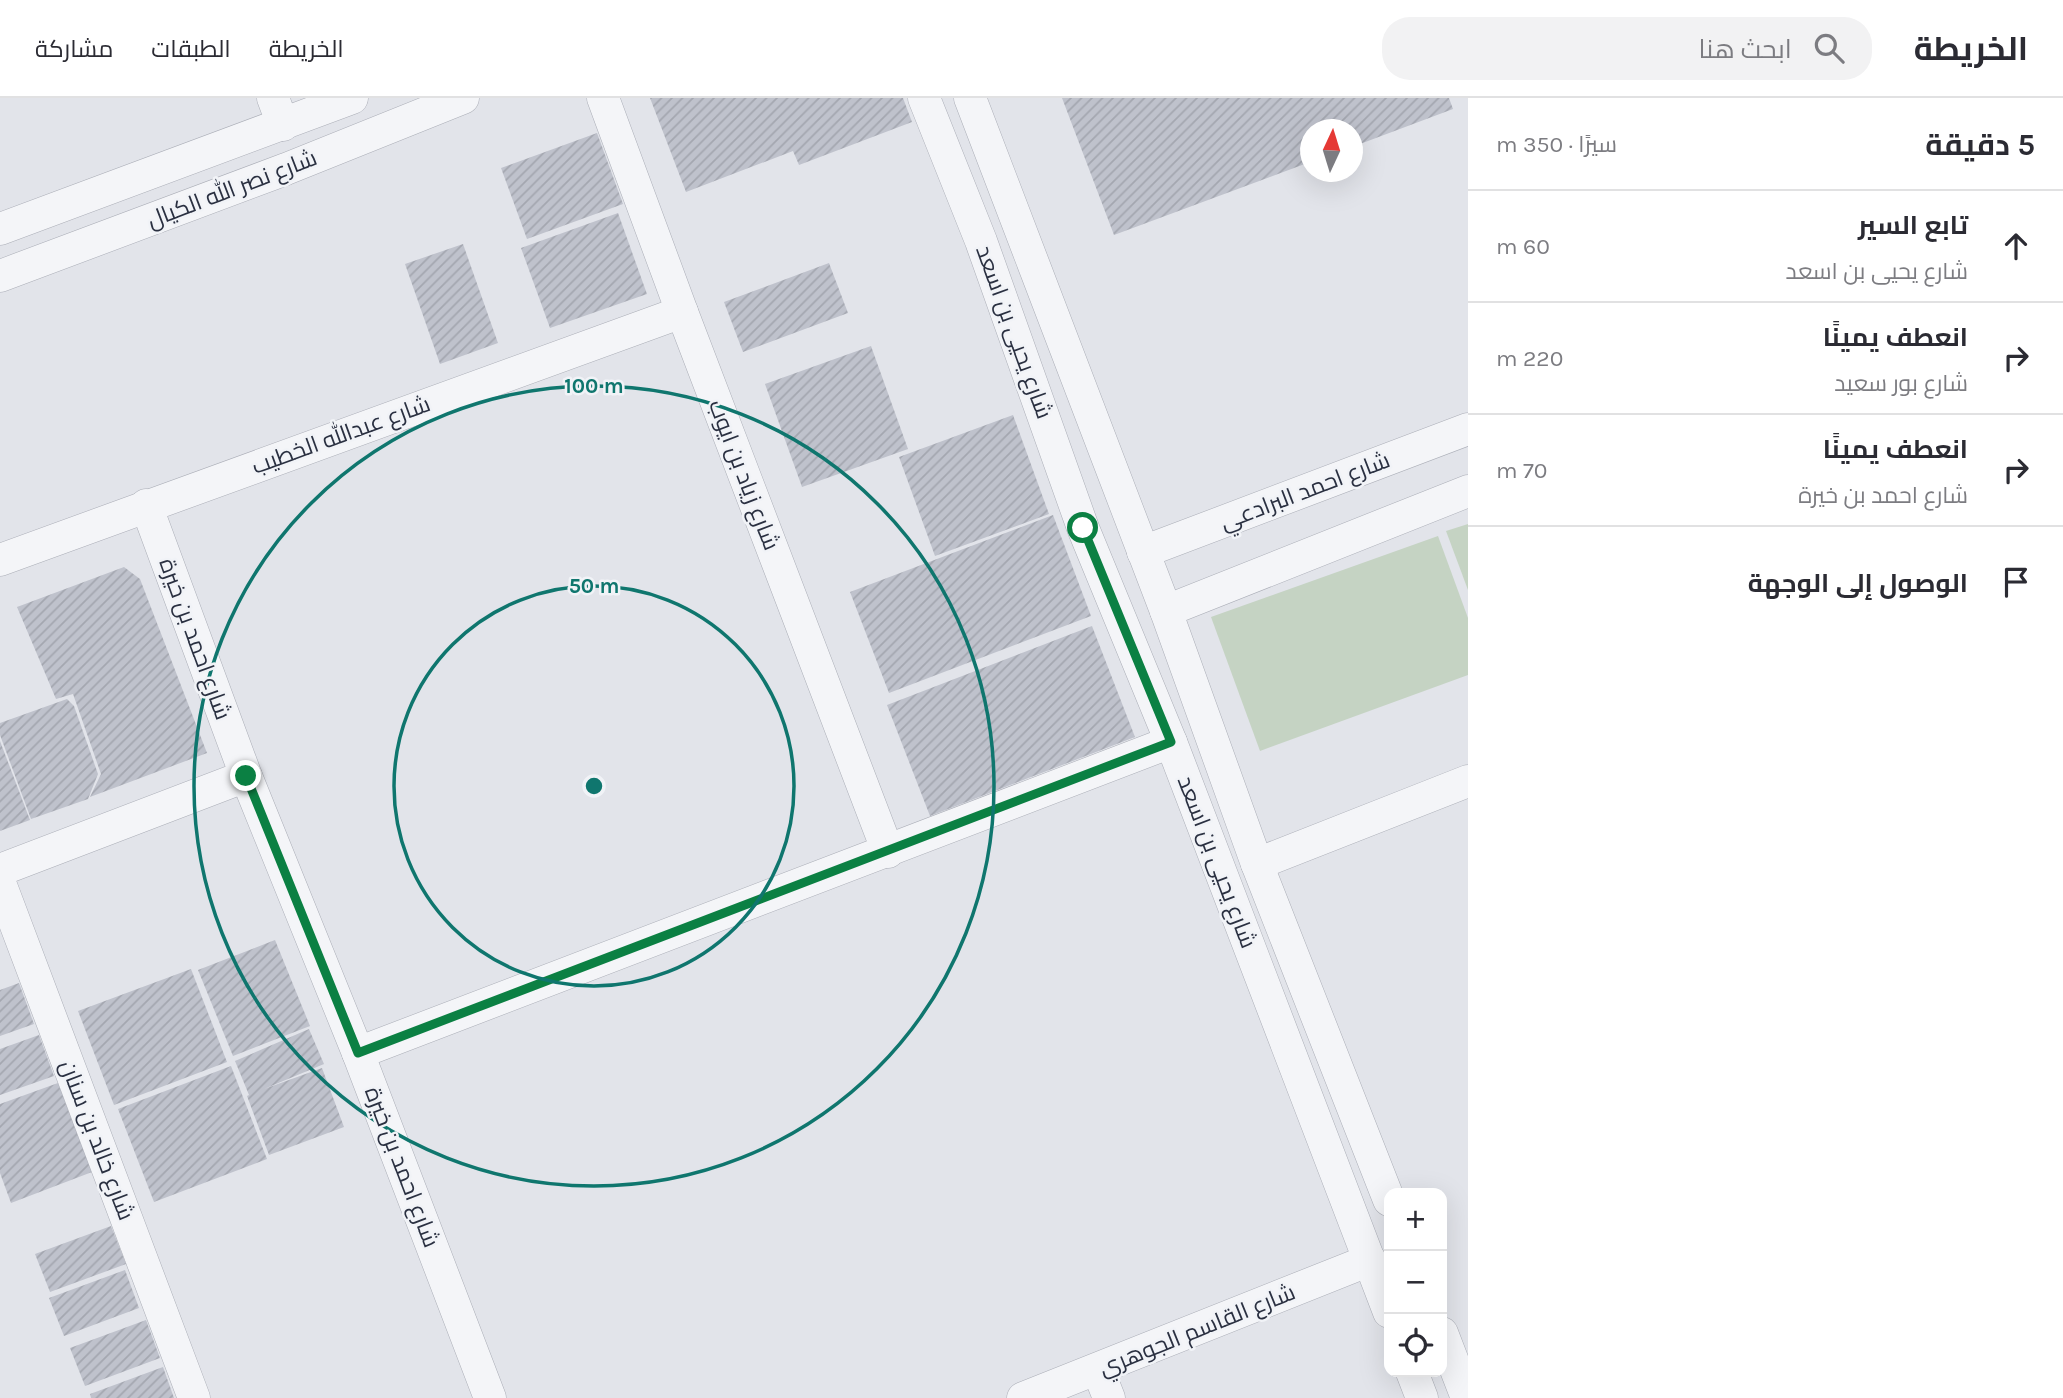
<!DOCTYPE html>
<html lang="ar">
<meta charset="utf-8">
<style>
body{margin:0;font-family:Karla,Cairo,sans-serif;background:#f2f2f3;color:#2b2b33;direction:rtl}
.controls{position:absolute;right:21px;bottom:21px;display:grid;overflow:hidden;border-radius:14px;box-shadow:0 7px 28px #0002}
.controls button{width:63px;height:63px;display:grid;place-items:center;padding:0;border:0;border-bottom:2px solid #e1e1e2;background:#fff;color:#2b2b33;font:35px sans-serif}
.compass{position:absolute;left:1300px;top:21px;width:63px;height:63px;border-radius:50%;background:#fff;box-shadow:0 7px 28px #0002;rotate:4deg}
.stop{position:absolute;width:21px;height:21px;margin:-16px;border:5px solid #0b8043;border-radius:50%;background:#fff}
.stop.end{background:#0b8043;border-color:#fff;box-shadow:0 2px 7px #0008}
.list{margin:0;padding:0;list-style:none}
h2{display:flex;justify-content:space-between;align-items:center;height:91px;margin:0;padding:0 28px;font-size:30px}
h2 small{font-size:23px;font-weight:400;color:#7c7c81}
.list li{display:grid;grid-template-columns:46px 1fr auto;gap:21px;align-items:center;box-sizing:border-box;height:112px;padding:0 28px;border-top:2px solid #e1e1e2}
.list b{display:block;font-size:26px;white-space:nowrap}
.list p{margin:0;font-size:23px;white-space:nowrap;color:#7c7c81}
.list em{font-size:23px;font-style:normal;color:#7c7c81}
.icon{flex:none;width:38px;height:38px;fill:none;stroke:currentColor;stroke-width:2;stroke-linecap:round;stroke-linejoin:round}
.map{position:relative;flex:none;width:1468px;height:1300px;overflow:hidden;direction:ltr}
header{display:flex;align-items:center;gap:42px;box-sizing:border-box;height:98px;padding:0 35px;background:#fff;border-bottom:2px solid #e1e1e2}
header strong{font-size:33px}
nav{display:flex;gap:38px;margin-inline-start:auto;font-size:24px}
.search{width:490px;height:63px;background:#f2f2f3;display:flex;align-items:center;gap:18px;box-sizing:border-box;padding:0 24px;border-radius:28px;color:#7c7c81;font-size:26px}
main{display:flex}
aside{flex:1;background:#fff}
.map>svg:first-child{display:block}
.green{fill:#c5d3c3}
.building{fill:url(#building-hatch)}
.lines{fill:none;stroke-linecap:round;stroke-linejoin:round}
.street-casing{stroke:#abaeb7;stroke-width:33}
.street{stroke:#f4f5f8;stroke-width:32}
.route{stroke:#0b8043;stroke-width:9}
.ring{fill:none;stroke:#0f766e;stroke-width:3.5}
.labels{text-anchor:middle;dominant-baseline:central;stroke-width:5;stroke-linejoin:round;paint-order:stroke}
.street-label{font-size:23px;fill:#2a3041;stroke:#f1f3f7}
.centre{fill:#0f766e;stroke:#f1f3f7;stroke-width:3.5}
.ring-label{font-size:21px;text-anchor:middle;font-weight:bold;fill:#0f766e;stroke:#f1f3f7;stroke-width:5;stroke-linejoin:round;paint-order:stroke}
</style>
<header>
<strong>الخريطة</strong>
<div class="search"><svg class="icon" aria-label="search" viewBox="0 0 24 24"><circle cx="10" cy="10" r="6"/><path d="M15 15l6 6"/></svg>ابحث هنا</div>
<nav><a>الخريطة</a><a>الطبقات</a><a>مشاركة</a></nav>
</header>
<main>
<aside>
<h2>5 دقيقة<small>سيرًا · 350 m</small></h2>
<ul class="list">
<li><svg class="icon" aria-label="ahead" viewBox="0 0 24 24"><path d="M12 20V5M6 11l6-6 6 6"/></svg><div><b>تابع السير</b><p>شارع يحيى بن اسعد</p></div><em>60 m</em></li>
<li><svg class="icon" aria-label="right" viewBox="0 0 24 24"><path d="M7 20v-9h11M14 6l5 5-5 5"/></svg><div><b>انعطف يمينًا</b><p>شارع بور سعيد</p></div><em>220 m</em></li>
<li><svg class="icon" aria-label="right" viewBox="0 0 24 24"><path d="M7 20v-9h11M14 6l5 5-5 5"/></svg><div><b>انعطف يمينًا</b><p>شارع احمد بن خيرة</p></div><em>70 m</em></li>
<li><svg class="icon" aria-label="arrive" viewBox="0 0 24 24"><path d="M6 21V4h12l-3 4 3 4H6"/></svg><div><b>الوصول إلى الوجهة</b></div></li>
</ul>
</aside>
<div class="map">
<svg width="1468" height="1300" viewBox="0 0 1468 1300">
<defs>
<pattern id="building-hatch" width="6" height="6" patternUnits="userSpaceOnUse" patternTransform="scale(1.75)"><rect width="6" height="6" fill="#bfc2cc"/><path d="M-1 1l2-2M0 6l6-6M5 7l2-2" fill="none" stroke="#a4a7b0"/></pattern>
</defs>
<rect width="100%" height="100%" fill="#e2e4ea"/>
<!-- green -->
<g class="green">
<path d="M 1468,426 L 1468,492 L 1446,433 Z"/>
<path d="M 1438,438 L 1468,520 L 1468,577 L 1260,653 L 1211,519 Z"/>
</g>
<!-- building -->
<g class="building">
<path d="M 650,0 L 903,0 L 912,24 L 799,67 L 793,53 L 686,94 Z"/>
<path d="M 1062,0 L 1449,0 L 1453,11 L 1352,49 L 1352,32 L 1310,32 L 1310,64 L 1114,137 Z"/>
<path d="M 597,35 L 623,106 L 527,141 L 501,70 Z"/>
<path d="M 618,115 L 647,196 L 550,230 L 521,150 Z"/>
<path d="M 463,146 L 498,245 L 440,266 L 405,166 Z"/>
<path d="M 829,165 L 848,215 L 743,254 L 724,204 Z"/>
<path d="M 871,248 L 908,351 L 802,389 L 765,286 Z"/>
<path d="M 1013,317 L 1049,416 L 935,458 L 899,359 Z"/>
<path d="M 1053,417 L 1091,518 L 889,595 L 850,494 Z"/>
<path d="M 124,469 L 140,481 L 207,655 L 90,699 L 101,676 L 73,596 L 56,601 L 17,509 Z"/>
<path d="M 1092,528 L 1135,639 L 930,718 L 887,607 Z"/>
<path d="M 67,601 L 74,608 L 98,676 L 88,701 L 31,721 L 0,637 L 0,625 Z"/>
<path d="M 0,643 L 30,722 L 0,733 Z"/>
<path d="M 275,842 L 310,928 L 233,958 L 198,872 Z"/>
<path d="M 191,871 L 227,964 L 114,1007 L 78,913 Z"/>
<path d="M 19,885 L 34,926 L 0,938 L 0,892 Z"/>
<path d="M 309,931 L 324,966 L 264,991 L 322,970 L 344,1029 L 269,1057 L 247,998 L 249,997 L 235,963 Z"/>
<path d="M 39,937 L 54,978 L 0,997 L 0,951 Z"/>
<path d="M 231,968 L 267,1061 L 154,1104 L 118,1011 Z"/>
<path d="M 58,985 L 92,1074 L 11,1105 L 0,1075 L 0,1006 Z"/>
<path d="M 111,1128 L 126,1166 L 50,1194 L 35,1156 Z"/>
<path d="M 125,1172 L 139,1210 L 64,1238 L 49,1200 Z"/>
<path d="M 146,1222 L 160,1260 L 85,1288 L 70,1250 Z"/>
<path d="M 163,1269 L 174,1300 L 91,1300 L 90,1296 Z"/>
</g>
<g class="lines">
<defs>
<g id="street">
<path d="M 273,0 L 283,27"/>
<path d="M 603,0 L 682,214 L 888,754"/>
<path d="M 924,0 L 981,143 L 1083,430 L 1171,644 L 1389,1214"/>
<path d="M 970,0 L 1166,513 L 1257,766 L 1389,1102"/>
<path d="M 0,131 L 352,0"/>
<path d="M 0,178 L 286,71 L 463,0"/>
<path d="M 146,407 L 246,678 L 358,955 L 490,1300"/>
<path d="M 1143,454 L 1468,331"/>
<path d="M 0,462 L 682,214"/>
<path d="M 1166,513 L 1468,393"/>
<path d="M 1257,766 L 1468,683"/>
<path d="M 0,772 L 246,678"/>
<path d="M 0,785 L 194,1300"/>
<path d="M 358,955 L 1171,644"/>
<path d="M 1442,1235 L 1467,1300"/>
<path d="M 1098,1272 L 1109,1300"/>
<path d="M 1412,1274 L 1422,1300"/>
<path d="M 1023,1300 L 1370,1162"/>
</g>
</defs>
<!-- street casing -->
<use href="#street" class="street-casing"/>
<!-- street -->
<use href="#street" class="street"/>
</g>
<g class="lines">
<!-- route -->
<path class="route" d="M 246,678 L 358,955 L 1171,644 L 1083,430"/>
</g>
<!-- distance rings -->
<g class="ring">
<circle cx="594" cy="688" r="200"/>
<circle cx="594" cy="688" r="400"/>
</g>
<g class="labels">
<!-- street labels -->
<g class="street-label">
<text transform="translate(232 91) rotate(-21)">شارع نصر الله الكيال</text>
<text transform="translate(1014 234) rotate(70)">شارع يحيى بن اسعد</text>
<text transform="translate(341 337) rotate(-20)">شارع عبدالله الخطيب</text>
<text transform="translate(744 377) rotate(69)">شارع زياد بن ايوب</text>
<text transform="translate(1305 393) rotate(-21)">شارع احمد البرادعي</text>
<text transform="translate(195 541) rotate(70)">شارع احمد بن خيرة</text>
<text transform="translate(1217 764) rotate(69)">شارع يحيى بن اسعد</text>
<text transform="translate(97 1042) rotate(69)">شارع خالد بن سنان</text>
<text transform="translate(402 1069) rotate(69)">شارع احمد بن خيرة</text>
<text transform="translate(1197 1232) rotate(-22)">شارع القاسم الجوهري</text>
</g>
</g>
<circle cx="594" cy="688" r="10" class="centre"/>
<g class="ring-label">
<text x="594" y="295">100 m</text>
<text x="594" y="495">50 m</text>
</g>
</svg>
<div class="controls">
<button>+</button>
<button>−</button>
<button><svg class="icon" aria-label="locate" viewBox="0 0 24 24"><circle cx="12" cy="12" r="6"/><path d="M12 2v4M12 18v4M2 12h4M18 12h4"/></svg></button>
</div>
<svg class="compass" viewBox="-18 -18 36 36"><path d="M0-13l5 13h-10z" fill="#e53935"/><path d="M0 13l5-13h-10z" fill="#7c7c81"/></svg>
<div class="stop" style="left:1083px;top:430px"></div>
<div class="stop end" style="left:246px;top:678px"></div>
</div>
</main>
